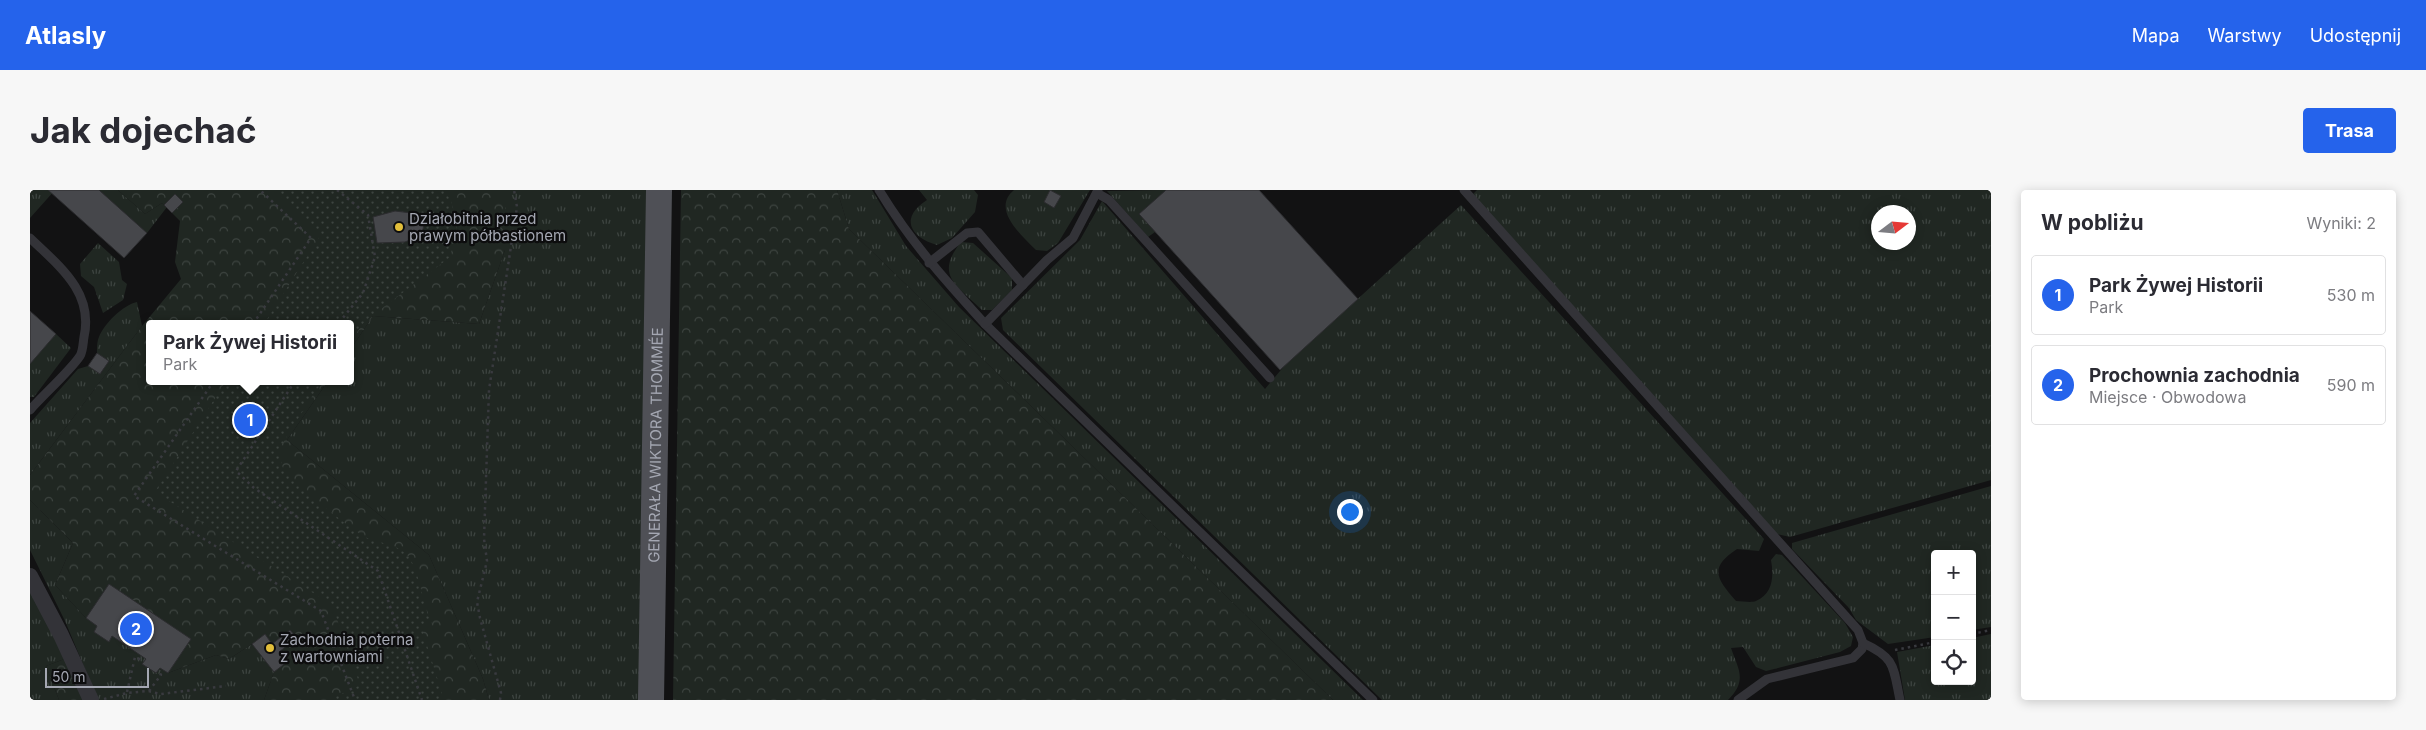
<!DOCTYPE html>
<html lang="pl">
<meta charset="utf-8">
<style>
body{margin:0;font-family:Inter,sans-serif;background:#f7f7f7;color:#2b2b33}
.controls{position:absolute;right:15px;bottom:15px;display:grid;overflow:hidden;border-radius:5px;box-shadow:0 2px 12px #0003}
.controls button{width:45px;height:45px;display:grid;place-items:center;padding:0;border:0;border-bottom:1px solid #e1e1e2;background:#fff;color:#2b2b33;font:25px sans-serif}
.compass{position:absolute;left:1841px;top:15px;width:45px;height:45px;border-radius:50%;background:#fff;box-shadow:0 2px 12px #0003;rotate:74deg}
.scale{position:absolute;left:15px;bottom:12px;width:104px;box-sizing:border-box;padding-left:5px;border:2px solid #a4a7b2;border-top:0;font-size:14px;line-height:18px;white-space:nowrap;color:#a4a7b2;-webkit-text-stroke:4px #0d0d0e;paint-order:stroke}
.you{position:absolute;left:1319px;top:321px;width:18px;height:18px;margin:-12px;border:4px solid #fff;border-radius:50%;background:#1a73e8;box-shadow:0 0 0 8px #1a73e833}
.badge{display:grid;place-items:center;width:32px;height:32px;border-radius:50%;background:#2563eb;color:#fff;font-size:16px;font-weight:700}
.pin{position:absolute;translate:-50% -50%;border:2px solid #fff;box-shadow:0 1px 5px #0006}
.popup{position:absolute;left:116px;top:130px;width:208px;height:65px;box-sizing:border-box;display:grid;place-content:center;border-radius:5px;background:#fff;filter:drop-shadow(0 1px 4px #0005);font-size:16px;white-space:nowrap;color:#7c7c81}
.popup b{font-size:19px;color:#2b2b33}
.popup::after{content:'';position:absolute;left:50%;top:100%;margin-left:-10px;border:10px solid transparent;border-top-color:#fff}
.list{margin:0;padding:0;list-style:none}
h2{display:flex;justify-content:space-between;align-items:center;height:65px;margin:0;padding:0 20px;font-size:21px}
h2 small{font-size:16px;font-weight:400;color:#7c7c81}
.list li{display:grid;grid-template-columns:32px 1fr auto;gap:15px;align-items:center;box-sizing:border-box;height:80px;margin:0 10px 10px;padding:0 10px;border:1px solid #e1e1e2;border-radius:5px}
.list b{display:block;font-size:19px;white-space:nowrap}
.list p{margin:0;font-size:16px;white-space:nowrap;color:#7c7c81}
.list em{font-size:16px;font-style:normal;color:#7c7c81}
.icon{flex:none;width:28px;height:28px;fill:none;stroke:currentColor;stroke-width:2;stroke-linecap:round;stroke-linejoin:round}
.map{position:relative;flex:none;width:1961px;height:510px;overflow:hidden;border-radius:5px}
header{display:flex;align-items:center;gap:30px;box-sizing:border-box;height:70px;padding:0 25px;background:#2563eb;color:#fff}
header strong{font-size:24px}
nav{display:flex;gap:28px;margin-inline-start:auto;font-size:18px}
.intro{display:flex;align-items:center;justify-content:space-between;box-sizing:border-box;height:120px;padding:0 30px}
h1{margin:0;font-size:35px}
.button{padding:12px 22px;border-radius:5px;background:#2563eb;color:#fff;font-size:18px;font-weight:700}
main{display:flex;gap:30px;padding:0 30px}
aside{flex:1;background:#fff;border-radius:5px;box-shadow:0 2px 12px #0003}
.map>svg:first-child{display:block}
.grass{fill:url(#grass-tufts);fill-rule:evenodd}
.forest{fill:url(#forest-crowns)}
.park{fill:url(#park-dots)}
.building{fill:#46474b;stroke:#2c2c2f}
.lines{fill:none;stroke-linecap:round;stroke-linejoin:round}
.path{stroke:#393a3f;stroke-width:2.5;stroke-dasharray:2.5 4;stroke-linecap:butt}
.lane{stroke:#333338;stroke-width:9}
.street{stroke:#333338;stroke-width:16}
.primary{stroke:#4f5056;stroke-width:26}
.poi-dot{fill:#e2be3b;stroke:#0d0d0e;stroke-width:2}
.labels{text-anchor:middle;dominant-baseline:central;stroke-width:4.5;stroke-linejoin:round;paint-order:stroke}
.poi-label{font-size:15px;fill:#a4a7b2;stroke:#0d0d0e;text-anchor:start}
.street-label{font-size:15px;fill:#a4a7b2;stroke:#0d0d0e}
</style>
<header>
<strong>Atlasly</strong>
<nav><a>Mapa</a><a>Warstwy</a><a>Udostępnij</a></nav>
</header>
<div class="intro"><h1>Jak dojechać</h1><a class="button">Trasa</a></div>
<main>
<div class="map">
<svg width="1961" height="510" viewBox="0 0 1961 510">
<defs>
<pattern id="grass-tufts" width="24" height="20" patternUnits="userSpaceOnUse" patternTransform="scale(1.25)"><rect width="24" height="20" fill="#202722"/><path d="M3 7l-1-3M5 7V3M7 7l1-3M15 17l-1-3M17 17v-4M19 17l1-3" fill="none" stroke="#3d4440"/></pattern>
<pattern id="forest-crowns" width="20" height="18" patternUnits="userSpaceOnUse" patternTransform="scale(1.25)"><rect width="20" height="18" fill="#202722"/><path d="M2 6a3 3 0 1 1 6 0M12 15a3 3 0 1 1 6 0" fill="none" stroke="#3d4440"/></pattern>
<pattern id="park-dots" width="8" height="8" patternUnits="userSpaceOnUse" patternTransform="scale(1.25)"><rect width="8" height="8" fill="#202722"/><path d="M2 2h.1M6 6h.1" fill="none" stroke="#3d4440" stroke-width="1.8" stroke-linecap="round"/></pattern>
</defs>
<rect width="100%" height="100%" fill="#121213"/>
<!-- grass -->
<g class="grass">
<path d="M 0,0 L 25,0 L 0,28 Z"/>
<path d="M 69,0 L 88,0 L 115,24 L 132,13 L 137,17 L 117,43 Z"/>
<path d="M 475,0 L 618,0 L 609,510 L 459,510 L 453,489 L 399,365 L 257,250 L 298,191 L 320,191 L 320,160 L 343,126 L 449,134 L 475,60 Z"/>
<path d="M 807,0 L 842,0 L 876,56 L 929,117 L 1333,510 L 1303,510 L 819,39 Z"/>
<path d="M 889,0 L 944,0 L 948,5 L 945,22 L 922,48 L 907,55 C 879,47 870,27 897,10 Z"/>
<path d="M 984,0 L 1060,0 L 1028,53 L 1017,61 L 1006,60 C 991,45 961,19 984,0 Z"/>
<path d="M 1136,0 L 1109,24 L 1125,42 L 1118,47 L 1077,1 Z"/>
<path d="M 1447,0 L 1961,0 L 1961,290 L 1760,347 L 1747,344 L 1442,5 ZM 1848,22 L 1878,22 L 1878,52 L 1848,52 Z"/>
<path d="M 1072,11 L 1235,199 L 1255,175 L 1431,15 L 1734,349 L 1729,361 L 1707,359 C 1678,378 1687,389 1706,411 C 1712,411 1721,413 1726,411 C 1743,404 1744,386 1741,370 L 1746,364 L 1752,365 L 1815,433 L 1823,447 L 1821,456 L 1810,462 L 1736,481 L 1726,477 L 1713,457 L 1701,458 C 1708,479 1718,490 1698,510 L 1352,510 L 973,140 L 971,128 L 1050,50 Z"/>
<path d="M 931,52 L 943,53 L 982,88 L 982,100 L 962,120 L 952,120 C 927,95 904,86 931,52 Z"/>
<path d="M 68,53 L 89,72 L 92,90 L 97,94 L 93,110 L 73,123 L 64,97 L 51,86 L 50,74 Z"/>
<path d="M 107,112 L 112,136 L 0,285 L 0,233 L 48,179 L 58,176 L 71,183 L 79,171 L 67,163 C 67,158 67,151 69,147 C 74,134 93,115 107,112 Z"/>
<path d="M 26,144 L 41,158 L 4,207 L 0,207 L 0,172 Z"/>
<path d="M 1961,296 L 1961,437 L 1942,440 L 1942,364 L 1905,364 L 1905,447 L 1858,454 L 1826,430 L 1819,418 L 1762,359 L 1762,353 Z"/>
<path d="M 0,310 L 43,353 L 25,395 L 56,428 L 138,483 L 186,465 L 199,469 L 222,454 L 244,482 L 234,510 L 68,510 L 35,431 L 0,360 Z"/>
<path d="M 0,393 L 37,468 L 16,476 L 29,510 L 0,510 Z"/>
<path d="M 1961,444 L 1961,510 L 1875,510 L 1867,462 L 1905,455 L 1905,491 L 1942,491 L 1942,448 Z"/>
</g>
<!-- forest -->
<g class="forest">
<path d="M 88,0 L 475,0 L 475,60 L 449,134 L 343,126 L 320,160 L 320,134 L 120,134 L 120,191 L 298,191 L 257,250 L 399,365 L 453,489 L 459,510 L 234,510 L 244,482 L 222,454 L 199,469 L 186,465 L 138,483 L 130,478 L 126,483 L 112,474 L 116,469 L 83,446 L 79,452 L 64,442 L 67,436 L 56,428 L 25,395 L 43,353 L 0,310 L 0,285 L 112,136 L 151,89 L 145,72 L 150,31 L 132,13 L 115,24 Z"/>
<path d="M 651,0 L 807,0 L 819,39 L 1303,510 L 643,510 Z"/>
<path d="M 37,468 L 55,510 L 29,510 L 16,476 Z"/>
</g>
<!-- park -->
<g class="park">
<path d="M 244,0 L 414,0 L 421,11 L 427,34 L 425,51 L 419,68 L 335,131 L 320,152 L 320,134 L 234,134 L 290,46 Z"/>
<path d="M 196,191 L 295,191 L 286,200 L 249,259 C 250,265 251,273 253,278 C 257,288 323,341 335,347 C 349,354 366,353 377,365 C 390,379 392,415 402,434 L 391,436 L 414,510 L 299,510 L 330,495 L 302,415 L 125,302 Z"/>
</g>
<!-- building -->
<g class="building">
<path d="M 18,0 L 69,0 L 117,43 L 94,68 Z"/>
<path d="M 1020,0 L 1031,6 L 1024,18 L 1014,12 Z"/>
<path d="M 1136,0 L 1229,0 L 1328,109 L 1250,180 L 1109,24 Z"/>
<path d="M 145,4 L 153,12 L 142,23 L 134,15 Z"/>
<path d="M 365,21 L 390,24 L 394,34 L 392,45 L 375,52 L 347,53 L 343,27 Z"/>
<path d="M 0,121 L 26,144 L 0,174 Z"/>
<path d="M 67,163 L 79,171 L 70,184 L 58,176 Z"/>
<path d="M 79,394 L 161,449 L 138,483 L 130,478 L 126,483 L 112,474 L 116,469 L 82,446 L 79,452 L 64,442 L 67,436 L 56,428 Z"/>
<path d="M 260,440 L 267,448 L 249,462 L 257,472 L 244,482 L 222,454 L 235,444 L 242,454 Z"/>
</g>
<g class="lines">
<!-- path -->
<g class="path">
<path d="M 307,0 L 338,25 L 345,67 L 333,103 L 308,134"/>
<path d="M 223,134 L 281,48 L 230,0"/>
<path d="M 184,191 L 104,306 L 291,421 L 325,510"/>
<path d="M 265,191 L 206,281 L 224,298 L 348,381 L 392,510"/>
<path d="M 1942,444 L 1961,440"/>
<path d="M 1865,460 L 1905,452"/>
<path d="M 119,501 L 131,485 L 128,480"/>
<path d="M 97,502 L 105,467 L 114,471"/>
<path d="M 74,509 L 97,503 L 118,501 L 131,504 L 196,496"/>
<path d="M 470,510 L 471,503 L 450,428 L 447,412 L 457,371 L 454,349 L 459,200 L 487,17 L 484,0"/>
</g>
<!-- lane -->
<g class="lane">
<path d="M 849,0 C 880,51 915,90 955,134 L 1343,510"/>
<path d="M 1434,0 L 1828,440 L 1833,453 L 1832,459 L 1823,468 L 1737,489 L 1708,510"/>
<path d="M 1067,3 L 1079,10 L 1240,188"/>
<path d="M 0,48 C 29,76 64,102 54,147 C 53,153 53,161 50,166 C 40,181 13,205 0,220"/>
<path d="M 899,73 L 937,43 L 948,42 L 993,95"/>
<path d="M 955,134 L 1017,70 L 1043,48 L 1068,0"/>
<path d="M 1833,453 C 1866,468 1863,477 1870,510"/>
</g>
<!-- street -->
<path class="street" d="M 0,386 L 31,445 L 61,510"/>
<!-- primary -->
<path class="primary" id="s1" d="M 621,510 L 629,0"/>
</g>
<!-- markers -->
<g class="poi-dot">
<circle cx="369" cy="37" r="5"/>
<circle cx="240" cy="458" r="5"/>
</g>
<g class="labels">
<!-- poi labels -->
<g class="poi-label">
<text x="379" y="28">Działobitnia przed<tspan x="379" dy="17">prawym półbastionem</tspan></text>
<text x="250" y="449">Zachodnia poterna<tspan x="250" dy="17">z wartowniami</tspan></text>
</g>
<!-- street labels -->
<g class="street-label">
<text stroke="none"><textPath href="#s1" startOffset="255">GENERAŁA WIKTORA THOMMÉE</textPath></text>
</g>
</g>
</svg>
<div class="controls">
<button>+</button>
<button>−</button>
<button><svg class="icon" aria-label="locate" viewBox="0 0 24 24"><circle cx="12" cy="12" r="6"/><path d="M12 2v4M12 18v4M2 12h4M18 12h4"/></svg></button>
</div>
<svg class="compass" viewBox="-18 -18 36 36"><path d="M0-13l5 13h-10z" fill="#e53935"/><path d="M0 13l5-13h-10z" fill="#7c7c81"/></svg>
<div class="scale">50 m</div>
<div class="you"></div>
<div class="pin badge" style="left:220px;top:230px">1</div>
<div class="popup"><b>Park Żywej Historii</b>Park</div>
<div class="pin badge" style="left:106px;top:439px">2</div>
</div>
<aside>
<h2>W pobliżu<small>Wyniki: 2</small></h2>
<ul class="list">
<li><span class="badge">1</span><div><b>Park Żywej Historii</b><p>Park</p></div><em>530 m</em></li>
<li><span class="badge">2</span><div><b>Prochownia zachodnia</b><p>Miejsce · Obwodowa</p></div><em>590 m</em></li>
</ul>
</aside>
</main>
